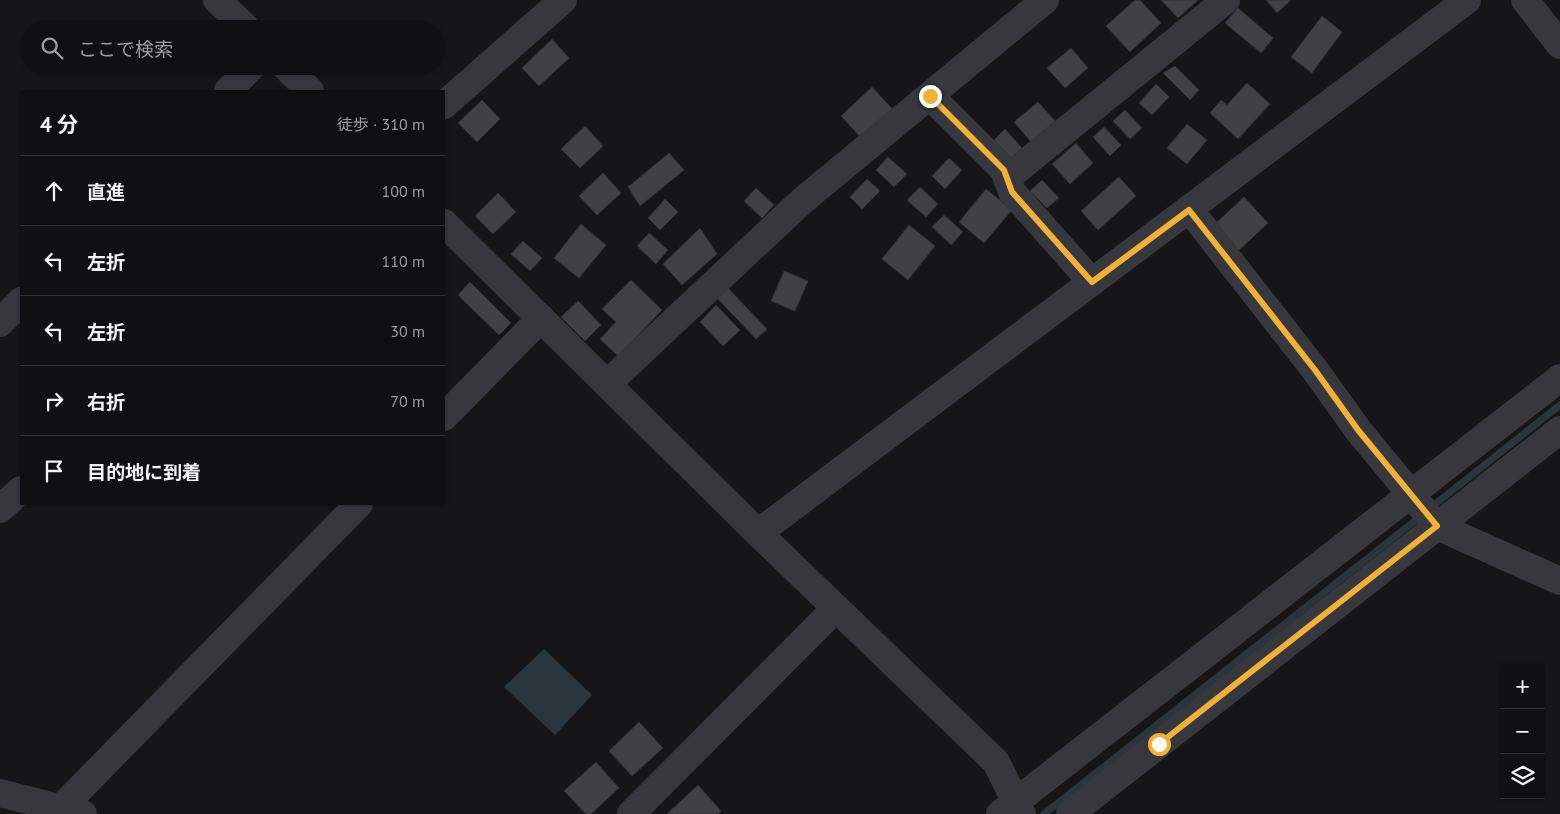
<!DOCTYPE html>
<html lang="ja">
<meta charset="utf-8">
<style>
body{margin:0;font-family:"PT Sans","Noto Sans JP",sans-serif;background:#19191b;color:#f1f3f6}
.controls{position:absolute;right:15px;bottom:15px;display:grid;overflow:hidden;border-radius:0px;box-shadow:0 1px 4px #0004}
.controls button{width:45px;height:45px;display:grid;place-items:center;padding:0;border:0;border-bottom:1px solid #303032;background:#101012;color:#f1f3f6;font:25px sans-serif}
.stop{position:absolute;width:15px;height:15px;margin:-11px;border:4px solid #f2b134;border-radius:50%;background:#fff}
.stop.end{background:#f2b134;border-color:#fff;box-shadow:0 1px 5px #0008}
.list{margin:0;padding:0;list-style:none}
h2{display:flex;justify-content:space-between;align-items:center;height:65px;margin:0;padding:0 20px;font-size:21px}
h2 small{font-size:16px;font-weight:400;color:#9c9d9f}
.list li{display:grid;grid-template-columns:32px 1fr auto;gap:15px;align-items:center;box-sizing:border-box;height:70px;padding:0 20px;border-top:1px solid #303032}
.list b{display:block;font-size:19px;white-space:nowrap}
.list em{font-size:16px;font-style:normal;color:#9c9d9f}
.icon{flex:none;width:28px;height:28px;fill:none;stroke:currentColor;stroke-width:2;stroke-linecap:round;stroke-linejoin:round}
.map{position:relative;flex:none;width:1560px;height:814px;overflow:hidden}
.search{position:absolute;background:#101012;box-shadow:0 1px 4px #0004;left:20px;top:20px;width:425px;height:55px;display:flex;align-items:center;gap:12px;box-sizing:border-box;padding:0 18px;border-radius:28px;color:#9c9d9f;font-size:19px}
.panel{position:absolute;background:#101012;box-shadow:0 1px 4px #0004;left:20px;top:90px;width:425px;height:415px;border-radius:0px}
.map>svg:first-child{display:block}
.water{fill:#2c353c}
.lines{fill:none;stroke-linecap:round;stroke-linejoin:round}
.stream{stroke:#2c353c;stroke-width:7}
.building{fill:#404145;stroke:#303034}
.minor{stroke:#37383d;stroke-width:28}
.tertiary{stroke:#37383d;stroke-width:28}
.route{stroke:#f2b134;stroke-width:6}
</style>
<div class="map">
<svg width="1560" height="814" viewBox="0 0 1560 814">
<rect width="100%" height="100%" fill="#161618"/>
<!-- water -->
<path class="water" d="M 544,649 L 592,695 L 555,735 L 504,687 Z"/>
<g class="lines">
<!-- stream -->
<g class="stream">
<path d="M 1429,509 L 1560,405"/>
<path d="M 1044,814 L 1421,516"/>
</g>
</g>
<!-- building -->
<g class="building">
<path d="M 1135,0 L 1140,0 L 1161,23 L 1130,52 L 1106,26 Z"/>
<path d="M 1161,0 L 1198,0 L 1178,18 Z"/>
<path d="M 1266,0 L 1291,0 L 1277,13 Z"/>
<path d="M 1238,8 L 1273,38 L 1261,53 L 1225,23 Z"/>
<path d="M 1322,16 L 1342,32 L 1312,73 L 1291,57 Z"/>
<path d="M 552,39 L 569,58 L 539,86 L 522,68 Z"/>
<path d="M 1071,48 L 1088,68 L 1065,88 L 1047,68 Z"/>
<path d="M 1175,66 L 1199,90 L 1190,100 L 1163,73 Z"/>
<path d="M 1247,83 L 1270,104 L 1238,139 L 1210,113 L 1221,100 L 1227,105 Z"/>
<path d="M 1156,84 L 1169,97 L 1152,115 L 1139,103 Z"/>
<path d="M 872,87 L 896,113 L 865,142 L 841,116 Z"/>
<path d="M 482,100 L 500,119 L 477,142 L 458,123 Z"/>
<path d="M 1038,102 L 1055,121 L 1031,142 L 1014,122 Z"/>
<path d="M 1125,110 L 1142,128 L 1130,139 L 1113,121 Z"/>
<path d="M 1187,124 L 1207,140 L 1187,164 L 1167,148 Z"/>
<path d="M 585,126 L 603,146 L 580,168 L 561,149 Z"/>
<path d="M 1104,127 L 1121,145 L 1110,156 L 1093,137 Z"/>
<path d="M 1005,129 L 1022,148 L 1011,158 L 994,140 Z"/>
<path d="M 1076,143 L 1093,163 L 1070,184 L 1052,164 Z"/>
<path d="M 669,153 L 684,170 L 640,206 L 628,187 Z"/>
<path d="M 888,157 L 907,174 L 894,187 L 876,170 Z"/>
<path d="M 949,158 L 962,170 L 945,189 L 932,176 Z"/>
<path d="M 603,173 L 621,193 L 597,215 L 579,196 Z"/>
<path d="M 1119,177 L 1136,196 L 1098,230 L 1081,211 Z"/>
<path d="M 867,179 L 880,191 L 862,209 L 850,197 Z"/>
<path d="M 1042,180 L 1059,198 L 1047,208 L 1030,191 Z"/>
<path d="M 920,187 L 938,204 L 926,217 L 907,200 Z"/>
<path d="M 756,188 L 774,205 L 762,218 L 744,201 Z"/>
<path d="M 986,189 L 1012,210 L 984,243 L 959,222 Z"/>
<path d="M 498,193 L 516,212 L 493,234 L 475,216 Z"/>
<path d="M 1244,197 L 1268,223 L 1237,252 L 1213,226 Z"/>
<path d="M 665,199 L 678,212 L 660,230 L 648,218 Z"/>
<path d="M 944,215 L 963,232 L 951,245 L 932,227 Z"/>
<path d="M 581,224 L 606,245 L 579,278 L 554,258 Z"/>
<path d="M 909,225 L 935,246 L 908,280 L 882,259 Z"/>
<path d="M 700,228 L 717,254 L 682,285 L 663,264 Z"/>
<path d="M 649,233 L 668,250 L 656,264 L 637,246 Z"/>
<path d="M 523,241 L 542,258 L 530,271 L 511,254 Z"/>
<path d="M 784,271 L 808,281 L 795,311 L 771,301 Z"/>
<path d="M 631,280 L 662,310 L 618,356 L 600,339 L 616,322 L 602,309 Z"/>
<path d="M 470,282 L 511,323 L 499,335 L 458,295 Z"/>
<path d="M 727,287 L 767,329 L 756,339 L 716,297 Z"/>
<path d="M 578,301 L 601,325 L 585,341 L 561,317 Z"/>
<path d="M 716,305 L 740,330 L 723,346 L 700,322 Z"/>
<path d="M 639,722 L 663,748 L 632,776 L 609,751 Z"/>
<path d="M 596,762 L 619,788 L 591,814 L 586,814 L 564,791 Z"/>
<path d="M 698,785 L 721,811 L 718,814 L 667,814 Z"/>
</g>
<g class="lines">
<!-- minor -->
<g class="minor">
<path d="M 1525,0 L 1560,45"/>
<path d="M 228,91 L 252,66"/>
<path d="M 930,96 L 1004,170 L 1012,192 L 1092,282"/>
<path d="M 444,105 L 563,0"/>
<path d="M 1007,178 L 1226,0"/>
<path d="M 1189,209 L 1315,370 L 1358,430 L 1437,526 L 1560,581"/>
<path d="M 0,323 L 21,301"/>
<path d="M 608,383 L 802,201 L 1045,0"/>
<path d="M 444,417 L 541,318"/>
<path d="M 0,509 L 21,490"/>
<path d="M 758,533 L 1467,0"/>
<path d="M 0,793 L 83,814"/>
<path d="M 61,808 L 359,504"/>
<path d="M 631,814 L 836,608"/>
<path d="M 1000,814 L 1560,378"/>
<path d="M 1070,814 L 1560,430"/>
</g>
<!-- tertiary -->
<g class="tertiary">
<path d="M 217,0 L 247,29"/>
<path d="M 285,66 L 310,91"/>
<path d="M 444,223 L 758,533 L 996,762 L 1022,814"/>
</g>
</g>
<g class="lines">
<!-- route -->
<path class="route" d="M 930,96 L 1004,170 L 1012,192 L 1092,282 L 1189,210 L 1315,370 L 1358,430 L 1437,526 L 1159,744"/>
</g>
</svg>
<div class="controls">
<button>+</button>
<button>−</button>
<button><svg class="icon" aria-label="layers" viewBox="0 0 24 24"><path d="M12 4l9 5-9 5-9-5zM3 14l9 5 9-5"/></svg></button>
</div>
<div class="stop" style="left:1159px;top:744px"></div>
<div class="stop end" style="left:930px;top:96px"></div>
<div class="search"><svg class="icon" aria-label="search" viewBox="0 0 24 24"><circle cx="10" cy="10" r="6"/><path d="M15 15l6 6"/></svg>ここで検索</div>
<section class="panel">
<h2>4 分<small>徒歩 · 310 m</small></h2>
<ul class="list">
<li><svg class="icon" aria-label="ahead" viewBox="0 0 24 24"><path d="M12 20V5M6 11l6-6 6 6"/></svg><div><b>直進</b></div><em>100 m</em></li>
<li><svg class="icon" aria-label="left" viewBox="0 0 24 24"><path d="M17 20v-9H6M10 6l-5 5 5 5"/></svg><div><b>左折</b></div><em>110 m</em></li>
<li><svg class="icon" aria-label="left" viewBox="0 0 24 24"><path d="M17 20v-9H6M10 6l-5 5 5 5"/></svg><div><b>左折</b></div><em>30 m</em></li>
<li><svg class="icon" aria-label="right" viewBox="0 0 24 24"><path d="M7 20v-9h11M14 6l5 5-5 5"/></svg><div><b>右折</b></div><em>70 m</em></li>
<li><svg class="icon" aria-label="arrive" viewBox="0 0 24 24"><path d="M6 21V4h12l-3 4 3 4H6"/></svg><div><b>目的地に到着</b></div></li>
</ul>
</section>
</div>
